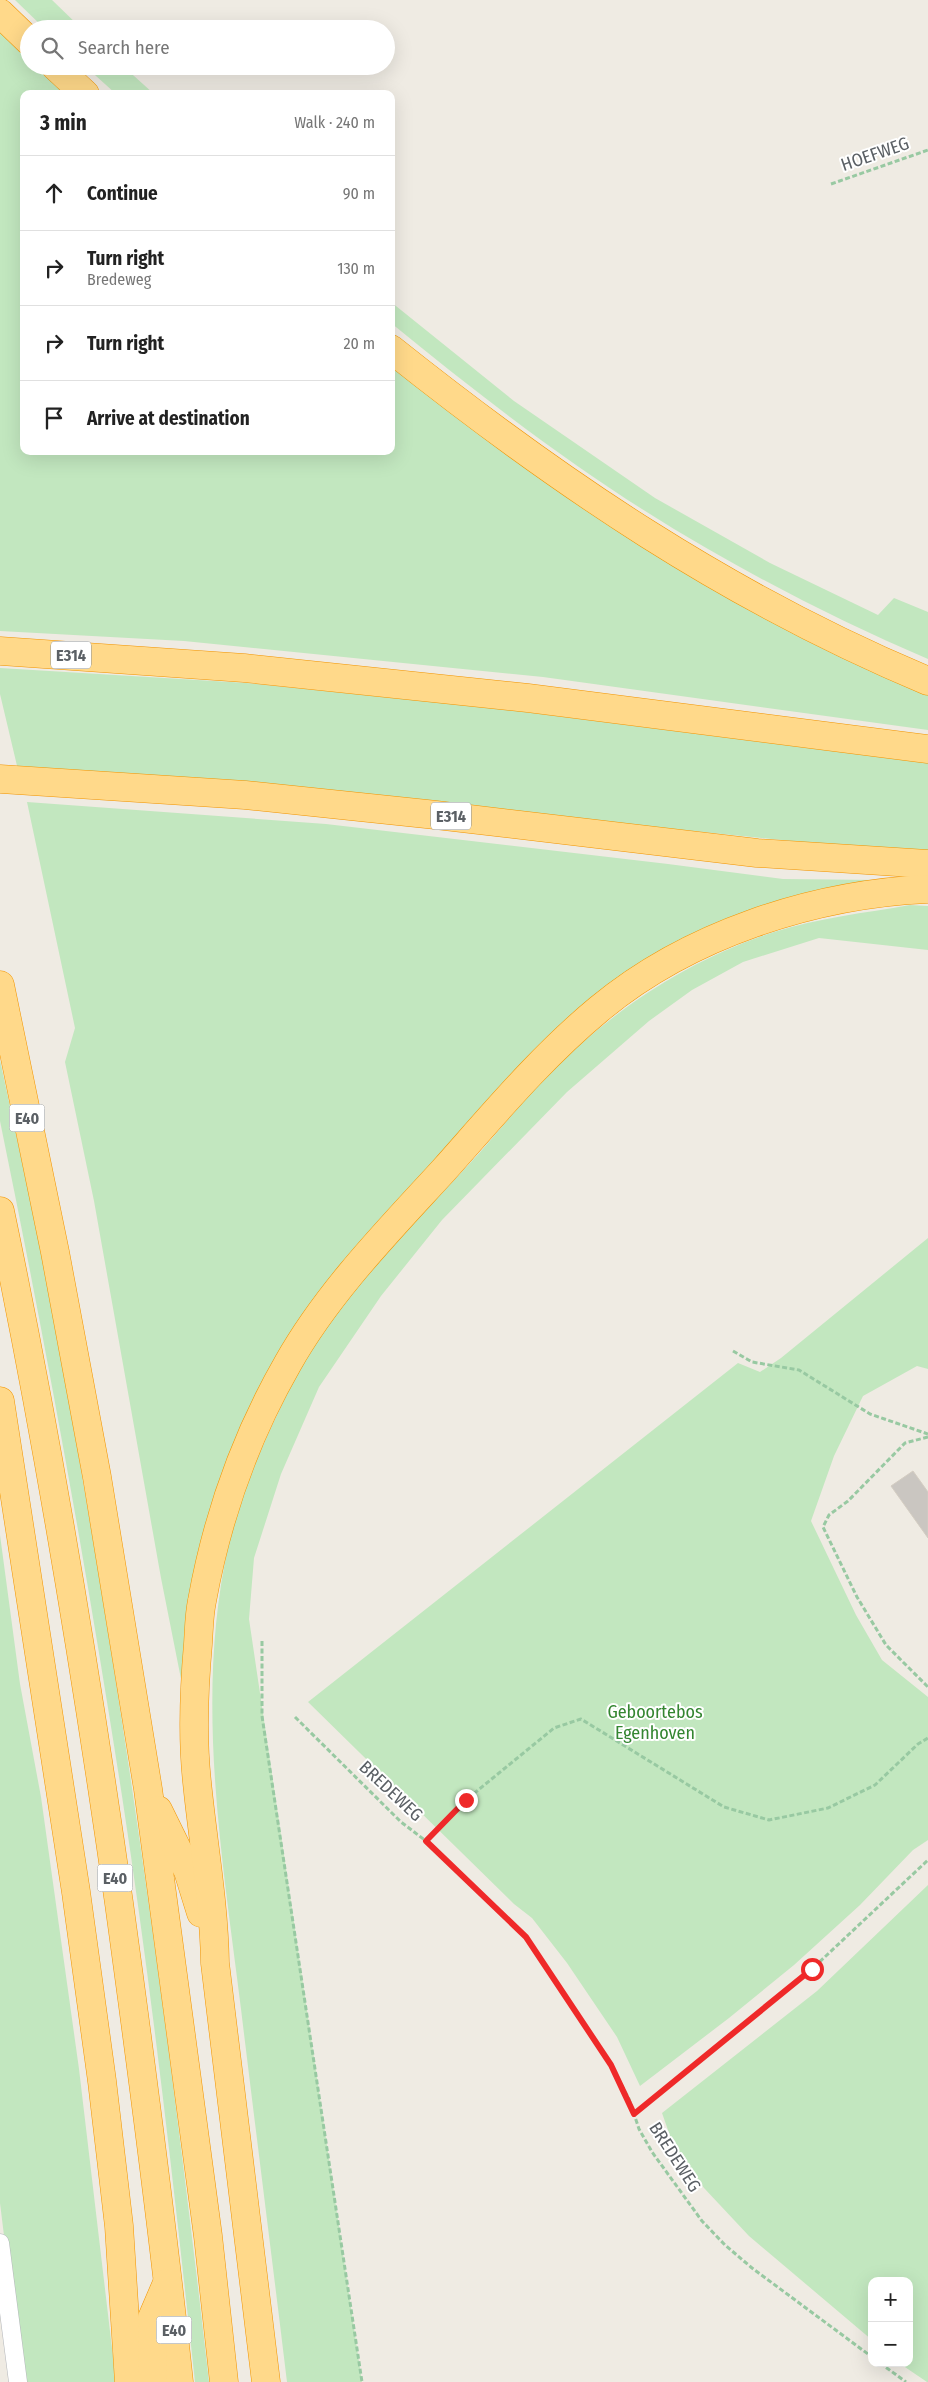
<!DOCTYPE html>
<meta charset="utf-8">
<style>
body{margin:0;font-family:"Fira Sans Condensed",sans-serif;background:#f6f6f6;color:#222}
.controls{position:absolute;right:15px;bottom:15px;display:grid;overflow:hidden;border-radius:10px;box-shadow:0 5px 20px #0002}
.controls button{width:45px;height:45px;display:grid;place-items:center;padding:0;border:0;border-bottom:1px solid #e0e0e0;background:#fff;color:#222;font:25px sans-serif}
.stop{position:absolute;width:15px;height:15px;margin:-11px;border:4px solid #ef2929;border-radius:50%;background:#fff}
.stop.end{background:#ef2929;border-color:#fff;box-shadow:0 1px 5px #0008}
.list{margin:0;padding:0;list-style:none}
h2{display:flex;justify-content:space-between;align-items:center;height:65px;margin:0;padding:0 20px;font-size:21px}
h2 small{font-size:16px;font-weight:400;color:#767676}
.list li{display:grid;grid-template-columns:32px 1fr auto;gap:15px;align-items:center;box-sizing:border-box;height:75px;padding:0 20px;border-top:1px solid #e0e0e0}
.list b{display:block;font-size:19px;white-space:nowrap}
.list p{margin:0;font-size:16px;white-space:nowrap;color:#767676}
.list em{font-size:16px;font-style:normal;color:#767676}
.icon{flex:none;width:28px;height:28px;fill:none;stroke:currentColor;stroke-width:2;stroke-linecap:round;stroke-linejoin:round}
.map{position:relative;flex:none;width:928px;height:2382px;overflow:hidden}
.search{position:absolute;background:#fff;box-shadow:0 5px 20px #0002;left:20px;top:20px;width:375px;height:55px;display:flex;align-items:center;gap:12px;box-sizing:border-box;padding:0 18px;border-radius:28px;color:#767676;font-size:19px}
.panel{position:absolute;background:#fff;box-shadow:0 5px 20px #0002;left:20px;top:90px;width:375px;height:365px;border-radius:10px}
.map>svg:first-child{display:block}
.green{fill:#c2e7bf}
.building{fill:#cac6c1;stroke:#d4cdc2}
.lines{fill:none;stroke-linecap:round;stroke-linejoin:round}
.minor-casing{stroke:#b4b7bb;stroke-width:19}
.motorway-casing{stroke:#f29400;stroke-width:29}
.path{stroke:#98c9a2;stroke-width:3;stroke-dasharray:5 2.5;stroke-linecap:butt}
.minor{stroke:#fff;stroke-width:18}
.motorway{stroke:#ffd98a;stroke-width:28}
.route{stroke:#ef2929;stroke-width:6}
.labels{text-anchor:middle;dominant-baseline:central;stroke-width:4;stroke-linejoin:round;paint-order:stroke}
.shield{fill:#fff;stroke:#8c9093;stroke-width:1}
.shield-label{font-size:16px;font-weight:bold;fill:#5b6065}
.street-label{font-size:18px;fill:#5b6065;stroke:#fff}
.park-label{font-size:18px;fill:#348631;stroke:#fff}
</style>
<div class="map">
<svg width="928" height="2382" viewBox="0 0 928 2382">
<rect width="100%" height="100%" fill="#efebe3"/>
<!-- green -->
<g class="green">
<path d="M 15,0 L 52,0 L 82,29 L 45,29 Z"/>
<path d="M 0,27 L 29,55 L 29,66 L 40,66 L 70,94 L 24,94 L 24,451 L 391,451 L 391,363 L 928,692 L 928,730 L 543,677 L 184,641 L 0,631 Z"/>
<path d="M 85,66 L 123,66 L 154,94 L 116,94 Z"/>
<path d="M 391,302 L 514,401 L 655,498 L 770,563 L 878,615 L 894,598 L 928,612 L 928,659 C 853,627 779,590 708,549 C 596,485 491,405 391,323 Z"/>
<path d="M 0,668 L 247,683 L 503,709 L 928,763 L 928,852 L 861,848 L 594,821 L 18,770 L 0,694 Z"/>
<path d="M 27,802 L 326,824 L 668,864 L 783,879 L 879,880 L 610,985 L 259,1392 L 182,1684 L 161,1578 L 94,1201 L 65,1062 L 75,1028 Z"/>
<path d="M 910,905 L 928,906 L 928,950 L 819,938 L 743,962 L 692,990 L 649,1021 L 567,1092 L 442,1220 L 381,1296 L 319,1387 L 281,1474 L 254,1558 L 249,1619 L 362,2382 L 287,2382 C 272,2258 256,2133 241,2009 C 222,1855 194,1697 229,1543 C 240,1494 267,1435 289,1390 C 332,1304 407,1231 472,1161 C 497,1134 519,1105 545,1078 C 608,1013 687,960 774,932 C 818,918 865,913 910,905 Z"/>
<path d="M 0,1060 C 14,1126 29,1191 42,1257 C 114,1629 166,2005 209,2382 L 195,2382 C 174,2187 152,1991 122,1796 C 87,1570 46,1345 0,1121 Z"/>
<path d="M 928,1238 L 928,1369 L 917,1366 L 863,1396 L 834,1456 L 811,1521 L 856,1615 L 882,1660 L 928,1697 L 928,1840 L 913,1850 L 860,1905 L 794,1965 L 729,2018 L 640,2086 L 617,2037 L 567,1963 L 532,1918 L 514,1904 L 308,1702 L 738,1363 L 760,1372 L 781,1358 Z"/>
<path d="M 0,1535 L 20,1684 L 41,1797 L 79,2069 L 116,2382 L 22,2382 L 0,2203 Z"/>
<path d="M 928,1885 L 928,2382 L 927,2382 L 899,2363 L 909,2363 L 909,2281 L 872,2281 L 872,2340 L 749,2236 L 704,2188 L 675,2150 L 662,2113 L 817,1991 Z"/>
</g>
<!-- building -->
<path class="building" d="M 913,1471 L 928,1492 L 928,1538 L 891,1486 Z"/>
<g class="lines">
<defs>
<path id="minor" d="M 0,2243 L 18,2382"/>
<g id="motorway">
<path d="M 0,13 L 29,41"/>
<path d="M 55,66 L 85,94"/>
<path d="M 391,349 C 559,483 729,598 928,681"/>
<path d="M 0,651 L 244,668 L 528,698 L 928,749"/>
<path d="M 0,779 L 245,795 L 436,815 L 757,853 L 928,864"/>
<path d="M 0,985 L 55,1252 L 97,1477 L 148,1789 L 208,2236 L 224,2382"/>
<path d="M 0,1211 C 48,1440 86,1672 119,1903 C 141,2063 162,2222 179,2382"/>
<path d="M 0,1401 L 76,1892 L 102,2081 L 119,2226 L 129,2382"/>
<path d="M 158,1810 L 188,1871 L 201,1913"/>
<path d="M 153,2382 L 152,2318 L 167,2283"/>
<path d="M 266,2382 L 215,1963 C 214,1902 203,1843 197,1782 C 192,1737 194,1689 198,1644 C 199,1630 199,1615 202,1601 C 217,1518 246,1436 288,1363 C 328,1292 388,1231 443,1171 C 493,1115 541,1057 599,1009 C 688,935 813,894 928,889"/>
</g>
</defs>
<!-- minor casing -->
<use href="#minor" class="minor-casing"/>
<!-- motorway casing -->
<use href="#motorway" class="motorway-casing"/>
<!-- path -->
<g class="path">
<path d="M 831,184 L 928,150"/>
<path d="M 733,1351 L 752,1362 L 799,1370 L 870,1414 L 928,1434"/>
<path d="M 928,1437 L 905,1443 L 848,1501 L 829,1515 L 823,1527 L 857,1597 L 886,1645 L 928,1687"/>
<path d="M 262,1641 L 262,1716 L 362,2382"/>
<path d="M 295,1717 L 401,1822 L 426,1841 L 526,1937 L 611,2065 L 629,2099 L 639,2129 L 652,2152 L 702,2221 L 725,2245 L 752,2268 L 872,2357"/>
<path d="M 426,1841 L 466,1800 L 554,1728 L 581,1719 L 724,1807 L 769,1820 L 828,1808 L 875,1785 L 918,1744 L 928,1738"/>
<path d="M 634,2114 L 812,1969 L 928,1860"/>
<path d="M 880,2363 L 906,2382"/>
</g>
<!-- minor -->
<use href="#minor" class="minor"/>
<!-- motorway -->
<use href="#motorway" class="motorway"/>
</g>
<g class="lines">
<!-- route -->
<path class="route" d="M 466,1800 L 426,1841 L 526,1937 L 611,2065 L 634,2114 L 812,1969"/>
</g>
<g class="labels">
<!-- shield labels -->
<g class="shield">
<rect x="51" y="641.5" width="40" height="27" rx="4"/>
<rect x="431" y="802.5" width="40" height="27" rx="4"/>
<rect x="9.5" y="1104.5" width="35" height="27" rx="4"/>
<rect x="97.5" y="1864.5" width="35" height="27" rx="4"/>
<rect x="156.5" y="2316.5" width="35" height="27" rx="4"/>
</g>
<g class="shield-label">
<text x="71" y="655">E314</text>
<text x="451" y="816">E314</text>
<text x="27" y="1118">E40</text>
<text x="115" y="1878">E40</text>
<text x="174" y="2330">E40</text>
</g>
<!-- street labels -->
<g class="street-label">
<text transform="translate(875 154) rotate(-19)">HOEFWEG</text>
<text transform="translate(391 1791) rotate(43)">BREDEWEG</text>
<text transform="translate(675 2157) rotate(57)">BREDEWEG</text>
</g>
<!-- park labels -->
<g class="park-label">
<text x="655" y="1712">Geboortebos<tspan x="655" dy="21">Egenhoven</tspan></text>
</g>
</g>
</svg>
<div class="controls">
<button>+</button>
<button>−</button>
</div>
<div class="stop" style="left:812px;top:1969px"></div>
<div class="stop end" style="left:466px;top:1800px"></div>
<div class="search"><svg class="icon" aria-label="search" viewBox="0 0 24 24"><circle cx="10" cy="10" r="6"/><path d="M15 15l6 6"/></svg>Search here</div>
<section class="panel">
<h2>3 min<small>Walk · 240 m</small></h2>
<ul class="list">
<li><svg class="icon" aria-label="ahead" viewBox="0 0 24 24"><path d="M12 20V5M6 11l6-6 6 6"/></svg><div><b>Continue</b></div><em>90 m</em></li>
<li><svg class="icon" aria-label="right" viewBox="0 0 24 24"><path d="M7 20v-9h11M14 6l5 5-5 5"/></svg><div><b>Turn right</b><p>Bredeweg</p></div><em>130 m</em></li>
<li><svg class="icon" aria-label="right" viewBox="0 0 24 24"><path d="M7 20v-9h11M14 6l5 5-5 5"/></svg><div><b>Turn right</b></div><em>20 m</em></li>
<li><svg class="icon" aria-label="arrive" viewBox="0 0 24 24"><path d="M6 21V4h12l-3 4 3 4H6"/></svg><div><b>Arrive at destination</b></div></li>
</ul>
</section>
</div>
